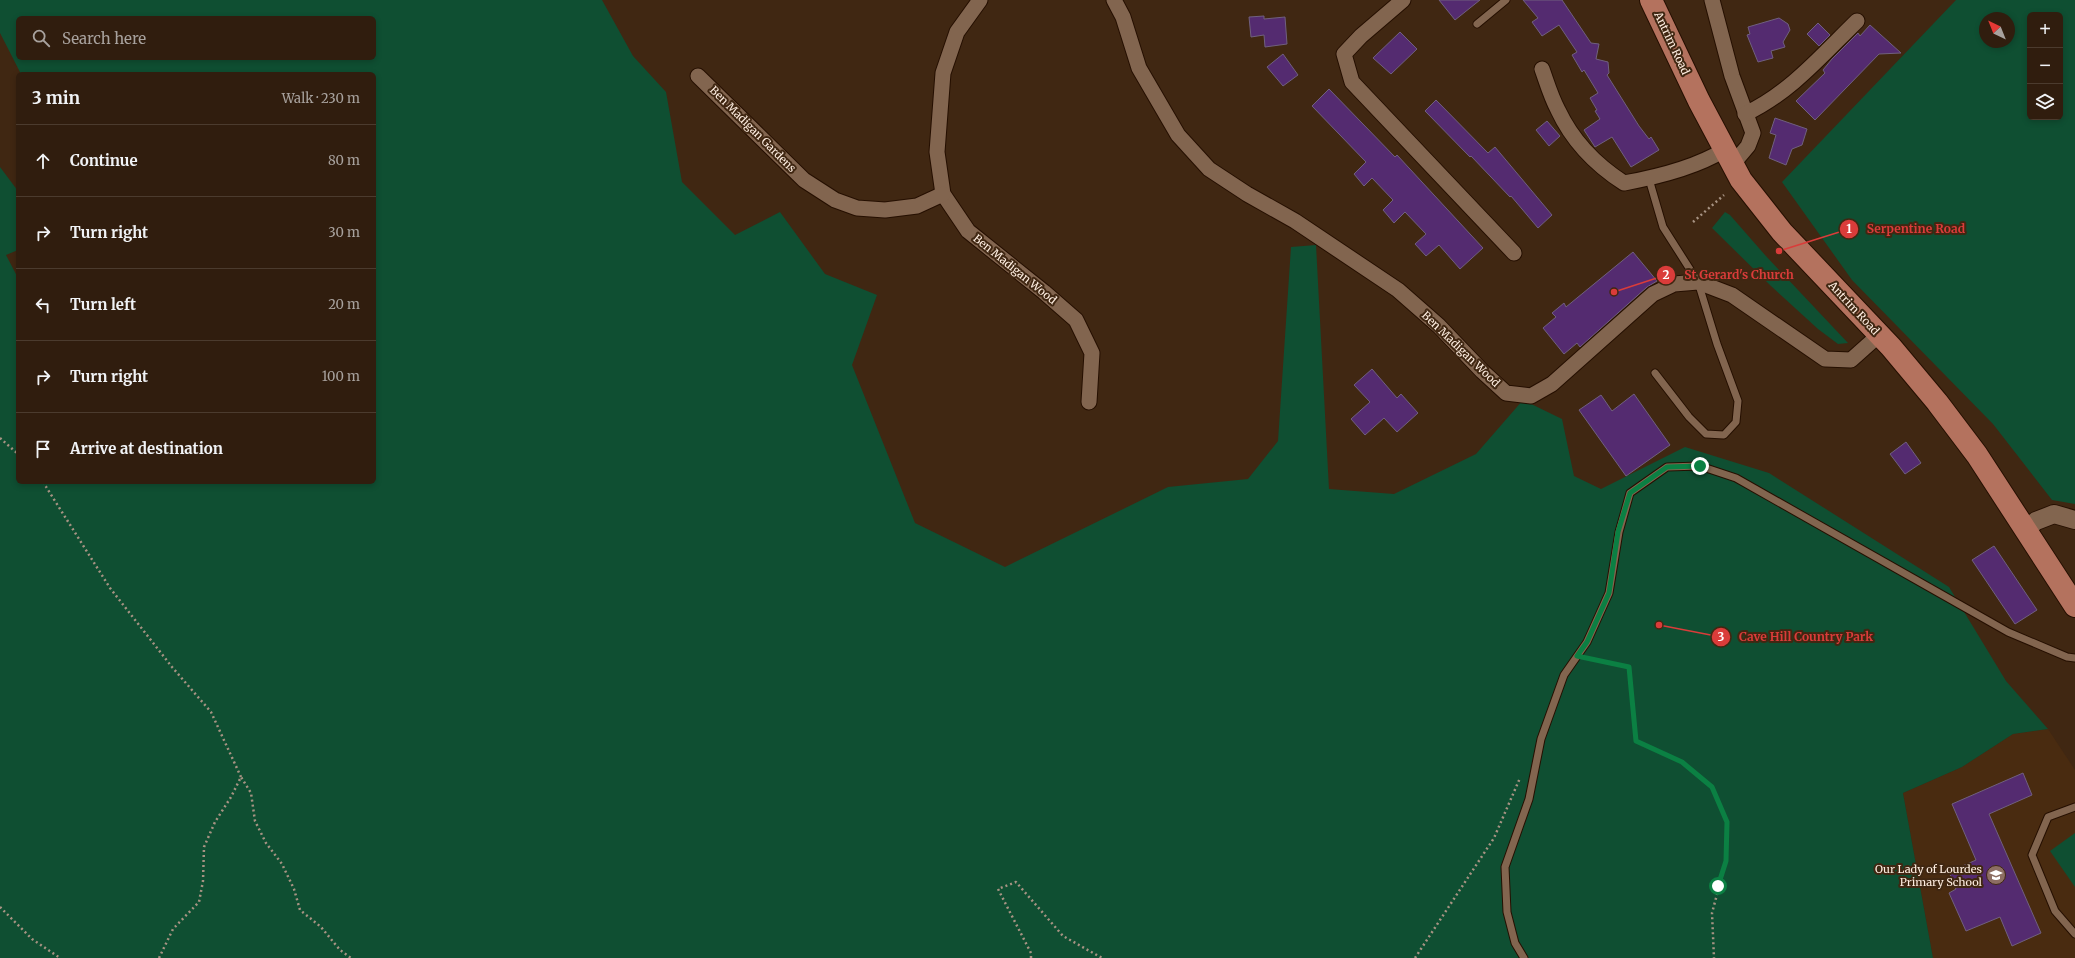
<!DOCTYPE html>
<meta charset="utf-8">
<style>
body{margin:0;font-family:Merriweather,serif;background:#3c2a1c;color:#f1f3f6}
.controls{position:absolute;right:12px;top:12px;display:grid;overflow:hidden;border-radius:6px;box-shadow:0 2px 6px #0003}
.controls button{width:36px;height:36px;display:grid;place-items:center;padding:0;border:0;border-bottom:1px solid #4b3b2e;background:#301d0e;color:#f1f3f6;font:20px sans-serif}
.compass{position:absolute;left:1979px;top:12px;width:36px;height:36px;border-radius:50%;background:#301d0e;box-shadow:0 2px 6px #0003;rotate:317deg}
.stop{position:absolute;width:12px;height:12px;margin:-9px;border:3px solid #0b8043;border-radius:50%;background:#fff}
.stop.end{background:#0b8043;border-color:#fff;box-shadow:0 1px 4px #0008}
.list{margin:0;padding:0;list-style:none}
h2{display:flex;justify-content:space-between;align-items:center;height:52px;margin:0;padding:0 16px;font-size:17px}
h2 small{font-size:13px;font-weight:400;color:#a8a29e}
.list li{display:grid;grid-template-columns:26px 1fr auto;gap:12px;align-items:center;box-sizing:border-box;height:72px;padding:0 16px;border-top:1px solid #4b3b2e}
.list b{display:block;font-size:15px;white-space:nowrap}
.list em{font-size:13px;font-style:normal;color:#a8a29e}
.icon{flex:none;width:22px;height:22px;fill:none;stroke:currentColor;stroke-width:2;stroke-linecap:round;stroke-linejoin:round}
.map{position:relative;flex:none;width:2075px;height:958px;overflow:hidden}
.search{position:absolute;background:#301d0e;box-shadow:0 2px 6px #0003;left:16px;top:16px;width:360px;height:44px;display:flex;align-items:center;gap:10px;box-sizing:border-box;padding:0 14px;border-radius:6px;color:#a8a29e;font-size:15px}
.panel{position:absolute;background:#301d0e;box-shadow:0 2px 6px #0003;left:16px;top:72px;width:360px;height:412px;border-radius:6px}
.map>svg:first-child{display:block}
.built{fill:#492b10}
.green{fill:#0f4f32;fill-rule:evenodd}
.building{fill:#542b70;stroke:#70607e}
.lines{fill:none;stroke-linecap:round;stroke-linejoin:round}
.service-casing{stroke:#250f00;stroke-width:9}
.minor-casing{stroke:#250f00;stroke-width:17}
.tertiary-casing{stroke:#250f00;stroke-width:20}
.primary-casing{stroke:#250f00;stroke-width:24}
.path{stroke:#a79383;stroke-width:2.5;stroke-dasharray:2 3;stroke-linecap:butt}
.service{stroke:#82654f;stroke-width:7}
.minor{stroke:#82654f;stroke-width:15}
.tertiary{stroke:#82654f;stroke-width:18}
.primary{stroke:#b4725e;stroke-width:22}
.route{stroke:#0b8043;stroke-width:5}
.labels{text-anchor:middle;dominant-baseline:central;stroke-width:4;stroke-linejoin:round;paint-order:stroke}
.street-label{font-size:11px;fill:#feeee1;stroke:#402712}
.poi-label{font-size:11px;fill:#feeee1;stroke:#402712;text-anchor:end}
.leader{fill:none;stroke:#da3c3a;stroke-width:1.5}
.callout-dot{fill:#da3c3a;stroke:#402712;stroke-width:1.5}
.mark-label{font-size:12px;text-anchor:middle;font-weight:bold;fill:#fff}
.callout-label{font-size:12px;text-anchor:middle;font-weight:bold;fill:#da3c3a;stroke:#402712;stroke-width:4;stroke-linejoin:round;paint-order:stroke}
</style>
<div class="map">
<svg width="2075" height="958" viewBox="0 0 2075 958">
<rect width="100%" height="100%" fill="#402712"/>
<!-- built -->
<path class="built" d="M 2048,729 L 2075,770 L 2075,958 L 1933,958 L 1903,793 L 1962,767 L 2013,734 Z"/>
<!-- green -->
<g class="green">
<path d="M 0,0 L 602,0 L 633,56 L 666,92 L 682,182 L 735,235 L 780,212 L 825,274 L 877,295 L 852,365 L 915,523 L 1005,567 L 1168,487 L 1248,479 L 1278,441 L 1291,247 L 1316,245 L 1329,489 L 1394,494 L 1476,454 L 1523,400 L 1562,419 L 1574,476 L 1601,489 L 1685,447 L 1769,473 L 1949,587 L 2006,681 L 2048,729 L 2013,734 L 1962,767 L 1903,793 L 1933,958 L 0,958 L 0,167 L 18,191 L 18,250 L 6,255 L 18,278 L 18,482 L 374,482 L 374,74 L 21,74 L 0,33 ZM 18,18 L 374,18 L 374,58 L 18,58 Z"/>
<path d="M 1956,0 L 2075,0 L 2075,504 L 2052,500 L 1993,424 L 1852,280 L 1782,182 ZM 2030,15 L 2060,15 L 2060,117 L 2030,117 ZM 1985,18 L 2009,18 L 2009,42 L 1985,42 Z"/>
<path d="M 1725,212 L 1730,215 L 1765,255 L 1848,343 L 1838,344 L 1818,329 L 1771,286 L 1712,228 Z"/>
<path d="M 2075,833 L 2075,887 L 2050,851 Z"/>
</g>
<!-- building -->
<g class="building">
<path d="M 1439,0 L 1480,0 L 1455,20 Z"/>
<path d="M 1523,0 L 1562,0 L 1591,43 L 1599,44 L 1596,59 L 1608,62 L 1609,73 L 1607,75 L 1639,126 L 1649,139 L 1651,137 L 1659,150 L 1631,167 L 1612,137 L 1595,147 L 1584,130 L 1600,119 L 1595,111 L 1597,110 L 1590,98 L 1598,93 L 1584,70 L 1582,72 L 1572,55 L 1577,52 L 1559,25 L 1542,36 L 1532,22 L 1538,18 Z"/>
<path d="M 1264,16 L 1264,19 L 1285,17 L 1287,44 L 1265,47 L 1264,35 L 1251,37 L 1249,17 Z"/>
<path d="M 1779,18 L 1788,24 L 1790,30 L 1783,42 L 1785,47 L 1771,51 L 1773,58 L 1758,62 L 1747,35 L 1750,34 L 1748,27 Z"/>
<path d="M 1818,23 L 1830,35 L 1819,46 L 1807,34 Z"/>
<path d="M 1870,25 L 1901,53 L 1879,54 L 1815,120 L 1796,101 L 1825,73 L 1823,70 L 1832,59 L 1858,33 L 1860,36 Z"/>
<path d="M 1400,32 L 1417,49 L 1391,74 L 1373,58 Z"/>
<path d="M 1283,54 L 1298,75 L 1283,86 L 1267,67 Z"/>
<path d="M 1329,89 L 1395,157 L 1397,155 L 1483,248 L 1460,269 L 1439,245 L 1426,256 L 1415,244 L 1426,234 L 1405,212 L 1394,223 L 1383,210 L 1393,200 L 1372,178 L 1364,186 L 1354,174 L 1366,162 L 1312,106 Z"/>
<path d="M 1436,100 L 1488,153 L 1495,147 L 1552,215 L 1538,228 L 1511,196 L 1510,197 L 1471,156 L 1470,157 L 1425,111 Z"/>
<path d="M 1775,118 L 1807,129 L 1802,145 L 1792,149 L 1786,165 L 1769,158 L 1776,135 L 1770,133 Z"/>
<path d="M 1547,121 L 1560,136 L 1549,146 L 1536,130 Z"/>
<path d="M 1633,252 L 1657,281 L 1647,287 L 1580,347 L 1577,343 L 1564,354 L 1543,328 L 1556,317 L 1552,313 L 1564,303 L 1566,307 Z"/>
<path d="M 1372,369 L 1397,398 L 1401,394 L 1418,413 L 1397,432 L 1384,418 L 1365,435 L 1351,419 L 1370,402 L 1354,385 Z"/>
<path d="M 1634,394 L 1670,445 L 1626,476 L 1579,410 L 1601,395 L 1612,411 Z"/>
<path d="M 1906,442 L 1921,463 L 1905,474 L 1890,454 Z"/>
<path d="M 1994,546 L 2037,610 L 2015,624 L 1972,560 Z"/>
<path d="M 2023,773 L 2032,795 L 1989,814 L 2041,933 L 2012,946 L 2000,917 L 1966,931 L 1949,893 L 1956,889 L 1949,872 L 1976,860 L 1952,804 Z"/>
</g>
<g class="lines">
<defs>
<g id="service">
<path d="M 1477,24 L 1506,0"/>
<path d="M 1649,179 L 1663,227 L 1698,282 L 1717,344 L 1738,401 L 1736,422 L 1724,435 L 1706,434 L 1689,417 L 1655,373"/>
<path d="M 2075,807 L 2048,817 L 2032,855 L 2055,911 L 2075,934"/>
<path d="M 1524,958 L 1515,943 L 1507,912 L 1505,867 L 1529,799 L 1541,739 L 1564,675 L 1587,642 L 1609,593 L 1619,532 L 1630,493 L 1667,467 L 1700,466 L 1736,478 L 2008,632 L 2067,657 L 2075,658"/>
</g>
<g id="minor">
<path d="M 980,0 L 957,32 L 943,73 L 937,152 L 943,194 L 968,231 L 1044,292 L 1076,320 L 1092,353 L 1089,402"/>
<path d="M 1114,0 L 1123,17 L 1139,68 L 1178,135 L 1209,169 L 1247,194 L 1295,221 L 1398,290 L 1439,326 L 1482,371 L 1506,393 L 1531,396 L 1552,384 L 1653,294 L 1674,284 L 1698,282 L 1732,295 L 1825,359 L 1851,360 L 1879,335"/>
<path d="M 1403,0 L 1361,36 L 1344,54 L 1352,82 L 1514,253"/>
<path d="M 1712,0 L 1732,76 L 1753,133 L 1748,146 L 1732,165"/>
<path d="M 1542,69 C 1547,83 1551,97 1558,110 C 1572,140 1596,165 1624,183 C 1657,177 1695,168 1724,150"/>
<path d="M 698,76 L 804,180 L 835,200 L 857,208 L 885,210 L 917,206 L 943,194"/>
<path d="M 1745,114 C 1790,93 1822,55 1857,21"/>
</g>
<path id="tertiary" d="M 2026,529 L 2036,521 L 2054,514 L 2075,520"/>
<path id="primary" d="M 1651,0 L 1699,101 L 1741,180 L 1782,232 L 1891,347 L 1937,402 L 1977,455 L 2075,606"/>
</defs>
<!-- service casing -->
<use href="#service" class="service-casing"/>
<!-- minor casing -->
<use href="#minor" class="minor-casing"/>
<!-- tertiary casing -->
<use href="#tertiary" class="tertiary-casing"/>
<!-- primary casing -->
<use href="#primary" class="primary-casing"/>
<!-- path -->
<g class="path">
<path d="M 1693,222 L 1724,195"/>
<path d="M 0,438 L 18,454"/>
<path d="M 43,482 L 110,588 L 172,667 L 211,712 L 241,777"/>
<path d="M 1589,659 L 1629,667 L 1636,741 L 1682,762 L 1712,787 L 1727,822 L 1726,861 L 1712,913 L 1714,958"/>
<path d="M 0,907 L 32,939 L 60,958"/>
<path d="M 159,958 L 173,929 L 199,902 L 203,881 L 204,847 L 215,822 L 231,797 L 241,777 L 251,793 L 255,821 L 266,843 L 282,864 L 294,889 L 300,910 L 321,927 L 340,950 L 351,958"/>
<path d="M 1031,958 L 1031,953 L 998,889 L 1016,882 L 1063,936 L 1102,958"/>
<path d="M 1415,958 L 1494,838 L 1520,778"/>
</g>
<!-- service -->
<use href="#service" class="service"/>
<!-- minor -->
<use href="#minor" class="minor"/>
<!-- tertiary -->
<use href="#tertiary" class="tertiary"/>
<!-- primary -->
<use href="#primary" class="primary"/>
</g>
<g class="lines">
<!-- route -->
<path class="route" d="M 1700,466 L 1667,467 L 1630,493 L 1618,532 L 1609,593 L 1587,642 L 1577,656 L 1629,667 L 1636,741 L 1682,762 L 1712,787 L 1727,822 L 1726,861 L 1718,886"/>
</g>
<!-- icons -->
<defs>
<symbol id="school-disc" viewBox="-11 -11 22 22"><circle r="9.5" fill="#8d6e63" stroke="#402712"/><path d="M0-5L7-2L0 1L-7-2ZM-4 1L0 2.5L4 1V4Q0 6-4 4Z" fill="#fff"/></symbol>
</defs>
<g fill-rule="evenodd">
<use href="#school-disc" x="1985" y="864" width="22" height="22"/>
</g>
<g class="labels">
<!-- street labels -->
<g class="street-label">
<text transform="translate(1672 43) rotate(65)">Antrim Road</text>
<text transform="translate(753 129) rotate(45)">Ben Madigan Gardens</text>
<text transform="translate(1015 269) rotate(39)">Ben Madigan Wood</text>
<text transform="translate(1854 308) rotate(47)">Antrim Road</text>
<text transform="translate(1461 349) rotate(44)">Ben Madigan Wood</text>
</g>
<!-- poi labels -->
<g class="poi-label">
<text x="1982" y="869">Our Lady of Lourdes<tspan x="1982" dy="13">Primary School</tspan></text>
</g>
</g>
<!-- callouts -->
<path class="leader" d="M1779 251L1849 229M1614 292L1666 275M1659 625L1721 637"/>
<g class="callout-dot">
<circle cx="1779" cy="251" r="4"/>
<circle cx="1614" cy="292" r="4"/>
<circle cx="1659" cy="625" r="4"/>
<circle cx="1849" cy="229" r="10"/>
<circle cx="1666" cy="275" r="10"/>
<circle cx="1721" cy="637" r="10"/>
</g>
<g class="mark-label">
<text x="1849" y="233">1</text>
<text x="1666" y="279">2</text>
<text x="1721" y="641">3</text>
</g>
<g class="callout-label">
<text x="1916" y="233">Serpentine Road</text>
<text x="1739" y="279">St Gerard's Church</text>
<text x="1806" y="641">Cave Hill Country Park</text>
</g>
</svg>
<div class="controls">
<button>+</button>
<button>−</button>
<button><svg class="icon" aria-label="layers" viewBox="0 0 24 24"><path d="M12 4l9 5-9 5-9-5zM3 14l9 5 9-5"/></svg></button>
</div>
<svg class="compass" viewBox="-18 -18 36 36"><path d="M0-13l5 13h-10z" fill="#e53935"/><path d="M0 13l5-13h-10z" fill="#a8a29e"/></svg>
<div class="stop" style="left:1718px;top:886px"></div>
<div class="stop end" style="left:1700px;top:466px"></div>
<div class="search"><svg class="icon" aria-label="search" viewBox="0 0 24 24"><circle cx="10" cy="10" r="6"/><path d="M15 15l6 6"/></svg>Search here</div>
<section class="panel">
<h2>3 min<small>Walk · 230 m</small></h2>
<ul class="list">
<li><svg class="icon" aria-label="ahead" viewBox="0 0 24 24"><path d="M12 20V5M6 11l6-6 6 6"/></svg><div><b>Continue</b></div><em>80 m</em></li>
<li><svg class="icon" aria-label="right" viewBox="0 0 24 24"><path d="M7 20v-9h11M14 6l5 5-5 5"/></svg><div><b>Turn right</b></div><em>30 m</em></li>
<li><svg class="icon" aria-label="left" viewBox="0 0 24 24"><path d="M17 20v-9H6M10 6l-5 5 5 5"/></svg><div><b>Turn left</b></div><em>20 m</em></li>
<li><svg class="icon" aria-label="right" viewBox="0 0 24 24"><path d="M7 20v-9h11M14 6l5 5-5 5"/></svg><div><b>Turn right</b></div><em>100 m</em></li>
<li><svg class="icon" aria-label="arrive" viewBox="0 0 24 24"><path d="M6 21V4h12l-3 4 3 4H6"/></svg><div><b>Arrive at destination</b></div></li>
</ul>
</section>
</div>
